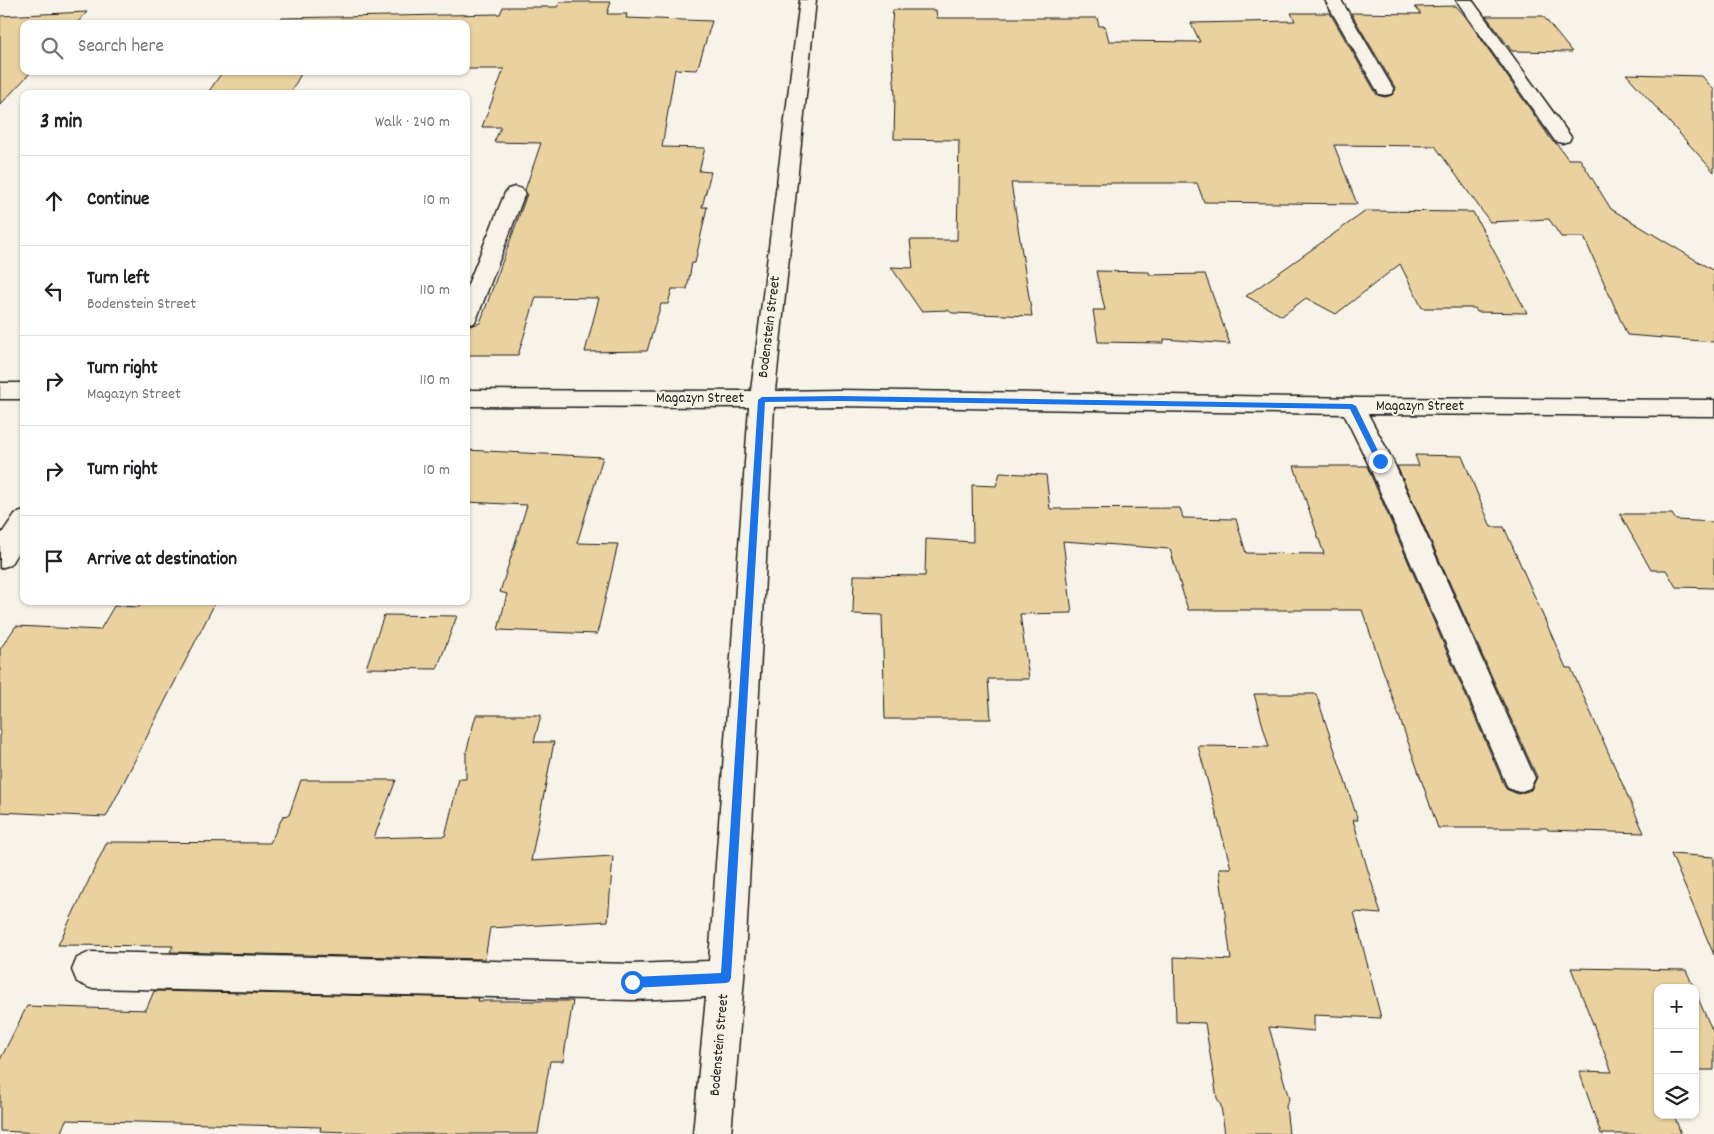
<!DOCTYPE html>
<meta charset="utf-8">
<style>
body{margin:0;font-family:Dekko,sans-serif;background:#f6f6f6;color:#202124}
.controls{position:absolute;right:15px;bottom:15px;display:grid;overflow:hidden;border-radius:10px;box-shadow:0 1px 4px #0004}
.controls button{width:45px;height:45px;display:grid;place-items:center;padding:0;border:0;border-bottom:1px solid #e0e0e0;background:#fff;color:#202124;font:25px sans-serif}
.stop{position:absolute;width:15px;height:15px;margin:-11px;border:4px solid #1a73e8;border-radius:50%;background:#fff}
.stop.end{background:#1a73e8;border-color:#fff;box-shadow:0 1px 5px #0008}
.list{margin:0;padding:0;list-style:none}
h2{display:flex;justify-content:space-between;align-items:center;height:65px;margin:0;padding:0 20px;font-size:21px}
h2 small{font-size:16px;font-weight:400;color:#757577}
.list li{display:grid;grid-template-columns:32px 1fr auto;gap:15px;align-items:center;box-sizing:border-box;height:90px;padding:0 20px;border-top:1px solid #e0e0e0}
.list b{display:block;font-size:19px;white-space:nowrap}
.list p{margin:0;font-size:16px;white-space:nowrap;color:#757577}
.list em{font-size:16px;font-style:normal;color:#757577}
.icon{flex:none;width:28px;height:28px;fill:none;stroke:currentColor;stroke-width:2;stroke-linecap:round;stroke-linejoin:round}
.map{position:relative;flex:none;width:1714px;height:1134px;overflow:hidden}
.search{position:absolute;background:#fff;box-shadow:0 1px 4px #0004;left:20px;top:20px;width:450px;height:55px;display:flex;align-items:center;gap:12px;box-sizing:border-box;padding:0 18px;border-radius:10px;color:#757577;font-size:19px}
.panel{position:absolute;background:#fff;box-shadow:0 1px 4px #0004;left:20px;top:90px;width:450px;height:515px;border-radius:10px}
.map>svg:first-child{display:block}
.building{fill:#ead2a0;stroke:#1c1c1c}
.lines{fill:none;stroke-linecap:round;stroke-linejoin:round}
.minor-casing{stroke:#1c1c1c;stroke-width:3}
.minor{fill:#f7f3e8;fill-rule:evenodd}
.route{fill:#1a73e8}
.labels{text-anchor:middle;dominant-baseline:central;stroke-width:4;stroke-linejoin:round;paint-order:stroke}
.street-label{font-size:15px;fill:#1c1c1c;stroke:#f7f3e8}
</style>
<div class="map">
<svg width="1714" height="1134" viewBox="0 0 1714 1134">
<rect width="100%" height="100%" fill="#f7f3e8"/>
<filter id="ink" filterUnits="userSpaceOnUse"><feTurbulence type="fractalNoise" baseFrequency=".02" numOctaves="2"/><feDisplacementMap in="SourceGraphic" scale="10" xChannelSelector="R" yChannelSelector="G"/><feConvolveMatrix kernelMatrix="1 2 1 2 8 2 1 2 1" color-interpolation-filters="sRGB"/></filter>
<g filter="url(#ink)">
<!-- building -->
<g class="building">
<path d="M 560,2 L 611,2 L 607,14 L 627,14 L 626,18 L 712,21 L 697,70 L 675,69 L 662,147 L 705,148 L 699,171 L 711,172 L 702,207 L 707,207 L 695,263 L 692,263 L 687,289 L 672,289 L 668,304 L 661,304 L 647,351 L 585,352 L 599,298 L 536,297 L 518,355 L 466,355 L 466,327 L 480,323 L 527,194 L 525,190 L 541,143 L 494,142 L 501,127 L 482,127 L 504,69 L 466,69 L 466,24 L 258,24 L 259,21 L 280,21 L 282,18 L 500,14 L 503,7 L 557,7 Z"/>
<path d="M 1456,6 L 1465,16 L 1553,142 L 1557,144 L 1568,159 L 1580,159 L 1611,209 L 1714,271 L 1714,342 L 1627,335 L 1584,237 L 1561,237 L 1549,219 L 1490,222 L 1435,146 L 1334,145 L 1357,204 L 1204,202 L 1197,183 L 1011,183 L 1032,316 L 952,313 L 948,310 L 921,311 L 891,267 L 913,268 L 910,240 L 957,240 L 959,140 L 894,139 L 895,95 L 891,34 L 893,10 L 936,10 L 937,18 L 1097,18 L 1099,26 L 1105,26 L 1109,41 L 1200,42 L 1191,23 L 1295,21 L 1291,13 L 1330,13 L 1377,95 L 1385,97 L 1392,95 L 1396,89 L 1351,13 L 1421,14 L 1415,7 Z"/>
<path d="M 87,12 L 76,24 L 24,24 L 24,71 L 32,71 L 0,105 L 0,16 Z"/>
<path d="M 1486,16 L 1543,16 L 1572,52 L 1512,51 Z"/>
<path d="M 223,71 L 325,71 L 302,72 L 290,94 L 207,94 Z"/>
<path d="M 1626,74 L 1702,76 L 1714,90 L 1714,172 Z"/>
<path d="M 1366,211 L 1473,212 L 1527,313 L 1477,312 L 1475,308 L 1422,308 L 1400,264 L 1336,314 L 1306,298 L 1282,316 L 1246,296 Z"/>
<path d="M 1096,271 L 1149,272 L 1150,275 L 1205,274 L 1230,344 L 1164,339 L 1164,343 L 1098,342 L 1093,310 L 1105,310 Z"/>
<path d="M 466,450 L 603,457 L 577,543 L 618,544 L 597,634 L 498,630 L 507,594 L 500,592 L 527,505 L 466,502 Z"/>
<path d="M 1415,455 L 1462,456 L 1491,527 L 1504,527 L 1566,668 L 1571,668 L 1644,833 L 1548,830 L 1547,828 L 1438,828 L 1362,610 L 1188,610 L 1170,549 L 1063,541 L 1072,613 L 1020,614 L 1029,679 L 988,679 L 991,719 L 885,719 L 882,615 L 853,614 L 854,575 L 925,576 L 926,539 L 973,542 L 972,485 L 996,486 L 1000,473 L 1046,475 L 1050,509 L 1180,508 L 1183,518 L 1236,519 L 1246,553 L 1324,554 L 1294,466 L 1367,466 L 1506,789 L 1518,794 L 1531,790 L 1537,777 L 1397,466 L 1419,466 Z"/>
<path d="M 1620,514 L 1672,514 L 1676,520 L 1714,522 L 1714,588 L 1676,587 L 1666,570 L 1651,570 Z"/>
<path d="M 143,601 L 216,601 L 106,817 L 0,812 L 0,649 L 16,626 L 100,630 L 114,606 L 139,607 Z"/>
<path d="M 384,615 L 457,616 L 437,669 L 366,668 Z"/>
<path d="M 1254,694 L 1316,694 L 1358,820 L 1353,820 L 1381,914 L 1354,912 L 1381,1018 L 1314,1015 L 1314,1031 L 1269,1027 L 1289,1099 L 1286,1106 L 1289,1134 L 1225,1134 L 1221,1106 L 1217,1098 L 1205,1023 L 1176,1022 L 1174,957 L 1231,960 L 1219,868 L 1231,868 L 1198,746 L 1269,747 Z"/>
<path d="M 476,715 L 541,715 L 534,742 L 554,742 L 531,861 L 613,856 L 608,921 L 490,928 L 485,959 L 170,952 L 173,946 L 58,945 L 107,842 L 270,843 L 283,816 L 289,815 L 301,780 L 396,780 L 374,838 L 445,836 L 459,779 L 466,779 L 466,753 Z"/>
<path d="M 1671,854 L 1714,857 L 1714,955 Z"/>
<path d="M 1571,968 L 1686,970 L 1694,988 L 1658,988 L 1658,1069 L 1656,1069 L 1658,1115 L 1674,1115 L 1681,1134 L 1601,1134 L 1579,1071 L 1612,1072 Z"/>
<path d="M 154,991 L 479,998 L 478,1001 L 573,1001 L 563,1061 L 550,1061 L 538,1134 L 409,1134 L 320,1131 L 321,1127 L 66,1120 L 60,1134 L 0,1131 L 0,1060 L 27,1006 L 146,1010 Z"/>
<path d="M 1695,992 L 1714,1034 L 1714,1070 L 1695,1070 Z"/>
</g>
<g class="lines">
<defs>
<g id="minor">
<path d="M 800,0 L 816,0 L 775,391 L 839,390 L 1365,398 L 1714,400 L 1714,416 L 1368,414 L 1393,461 L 1535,778 L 1530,788 L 1519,792 L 1508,788 L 1367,461 L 1344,414 L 839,406 L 774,407 L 744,978 L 731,1134 L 693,1134 L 706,997 L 632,1000 L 90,988 L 77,982 L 72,970 L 77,958 L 90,952 L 632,964 L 709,961 L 749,407 L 466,406 L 466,390 L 751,391 Z"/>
<path d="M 1325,0 L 1341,0 L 1394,90 L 1391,94 L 1385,95 L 1379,94 Z"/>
<path d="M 1456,0 L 1472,0 L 1571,137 L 1569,141 L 1562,143 L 1555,141 Z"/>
<path d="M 515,187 L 522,189 L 525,193 L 477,318 L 474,323 L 466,325 L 466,289 L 505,193 L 508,189 Z"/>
<rect x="0" y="383" width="24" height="16"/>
<path d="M 24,511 L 24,543 L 10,565 L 0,568 L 0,536 L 15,514 Z"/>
</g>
</defs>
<!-- minor casing -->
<use href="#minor" class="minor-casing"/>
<!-- minor -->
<use href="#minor" class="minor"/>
</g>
</g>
<!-- route -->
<path class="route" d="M 839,396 L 1352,404 L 1356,406 L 1383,461 L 1377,463 L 1350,409 L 839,401 L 765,402 L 731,978 L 729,982 L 726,983 L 632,988 L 628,986 L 626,982 L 628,979 L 632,977 L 721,973 L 758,400 L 762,397 Z"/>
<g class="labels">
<!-- street labels -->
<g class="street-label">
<text transform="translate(770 327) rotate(-83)">Bodenstein Street</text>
<text x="700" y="399">Magazyn Street</text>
<text x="1420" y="407">Magazyn Street</text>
<text transform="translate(720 1045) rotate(-85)">Bodenstein Street</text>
</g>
</g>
</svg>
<div class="controls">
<button>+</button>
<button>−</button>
<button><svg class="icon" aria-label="layers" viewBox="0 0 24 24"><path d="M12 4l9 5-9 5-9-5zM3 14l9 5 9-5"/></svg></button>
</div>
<div class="stop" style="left:632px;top:982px"></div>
<div class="stop end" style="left:1380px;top:461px"></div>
<div class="search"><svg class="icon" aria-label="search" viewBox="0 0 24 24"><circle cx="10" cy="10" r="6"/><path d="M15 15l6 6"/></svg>Search here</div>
<section class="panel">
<h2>3 min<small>Walk · 240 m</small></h2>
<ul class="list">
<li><svg class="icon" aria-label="ahead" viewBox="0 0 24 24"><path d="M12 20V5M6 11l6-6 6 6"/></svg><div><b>Continue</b></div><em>10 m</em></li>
<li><svg class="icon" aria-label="left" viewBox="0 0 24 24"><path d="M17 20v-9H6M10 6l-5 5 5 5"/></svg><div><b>Turn left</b><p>Bodenstein Street</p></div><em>110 m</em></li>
<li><svg class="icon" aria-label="right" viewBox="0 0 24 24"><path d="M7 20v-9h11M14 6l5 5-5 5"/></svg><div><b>Turn right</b><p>Magazyn Street</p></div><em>110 m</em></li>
<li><svg class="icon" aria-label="right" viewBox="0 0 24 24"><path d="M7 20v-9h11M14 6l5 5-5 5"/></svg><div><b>Turn right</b></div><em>10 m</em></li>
<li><svg class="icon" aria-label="arrive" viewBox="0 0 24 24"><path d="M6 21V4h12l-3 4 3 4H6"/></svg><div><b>Arrive at destination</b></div></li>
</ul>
</section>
</div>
